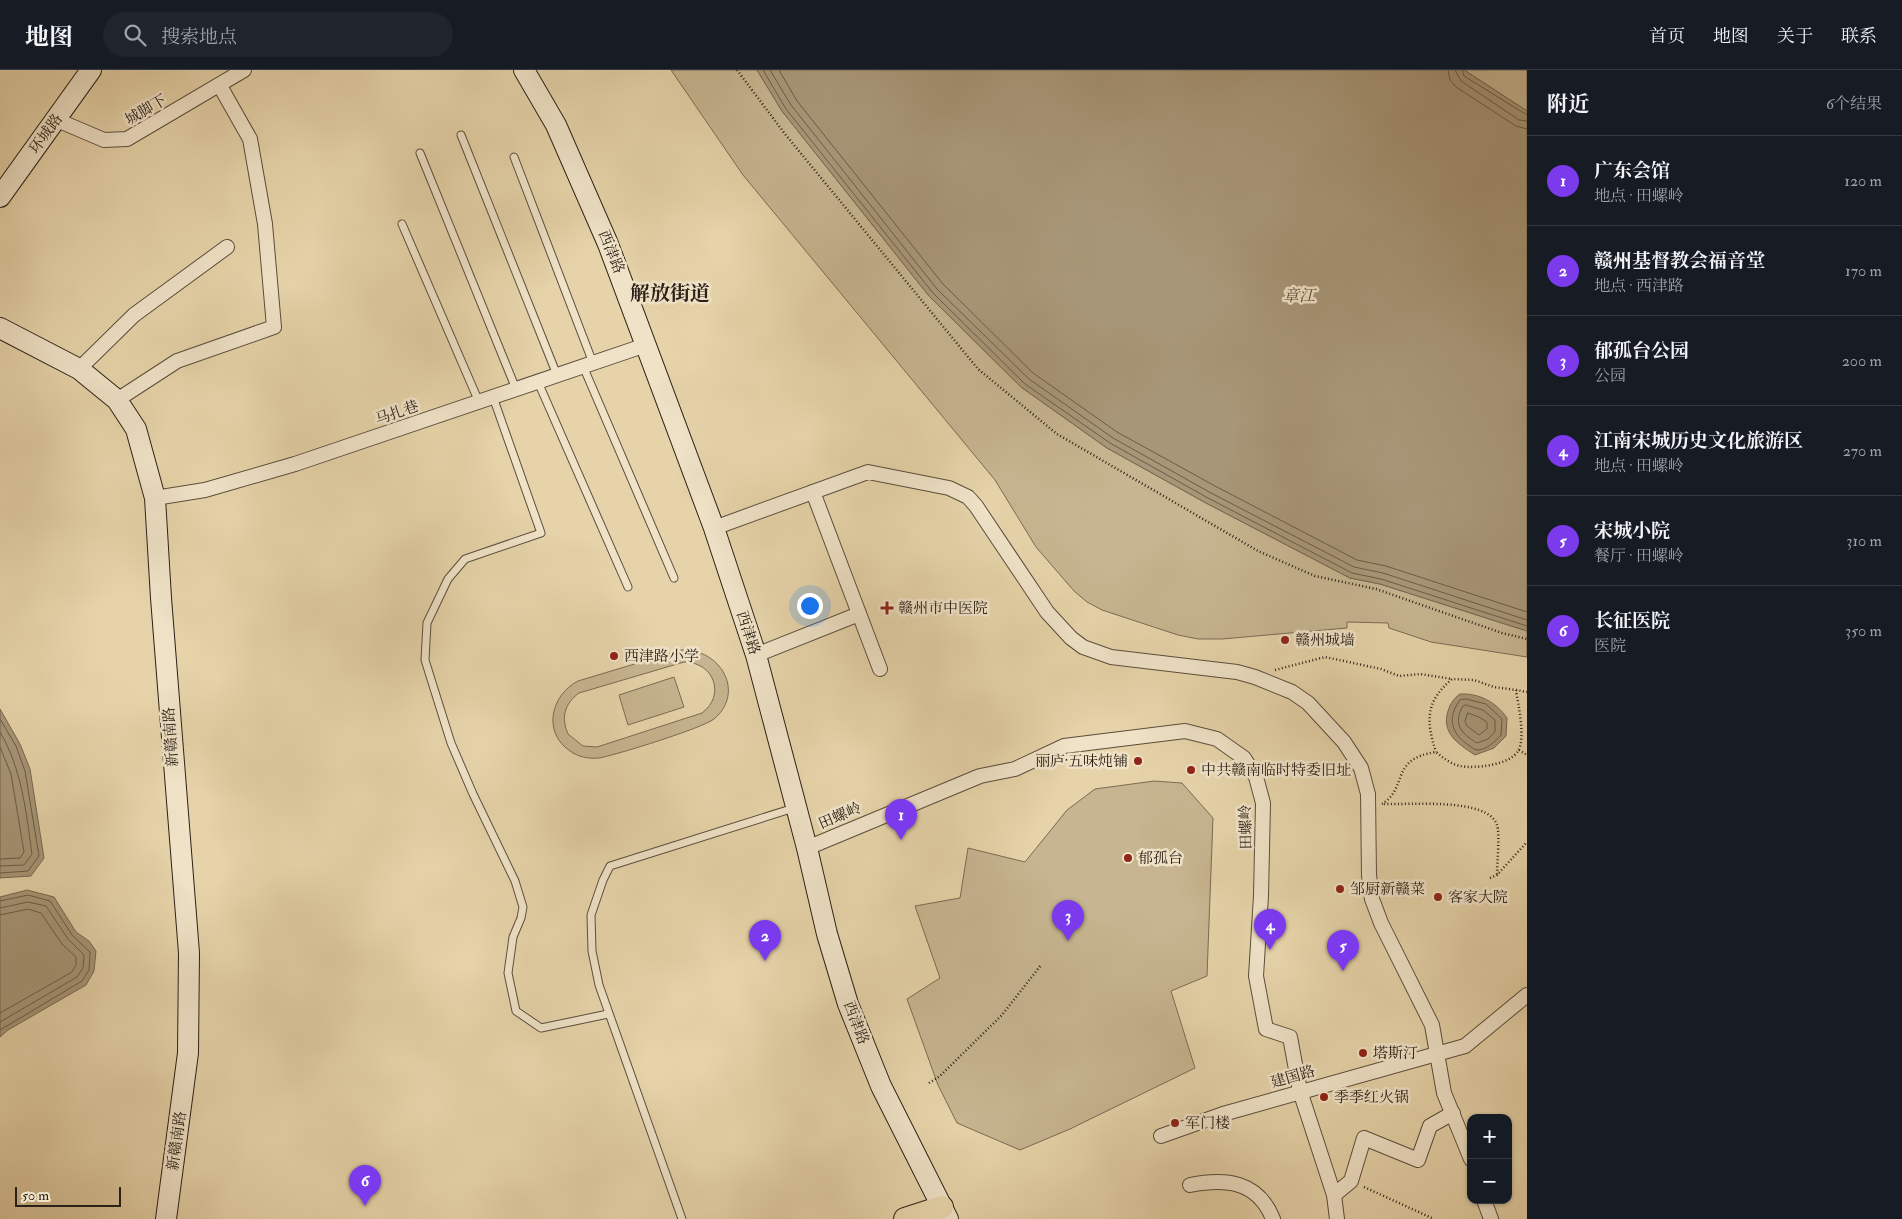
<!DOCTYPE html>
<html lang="zh">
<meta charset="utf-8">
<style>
body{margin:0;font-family:"IM FELL Double Pica","Noto Serif SC",serif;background:#20242c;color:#f1f3f6}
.controls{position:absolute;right:15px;bottom:15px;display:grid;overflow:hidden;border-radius:10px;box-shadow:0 1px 4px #0004}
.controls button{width:45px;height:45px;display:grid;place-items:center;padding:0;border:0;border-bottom:1px solid #363941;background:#171b24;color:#f1f3f6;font:25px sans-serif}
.scale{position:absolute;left:15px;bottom:12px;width:106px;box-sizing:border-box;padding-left:5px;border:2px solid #2c2117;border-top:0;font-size:14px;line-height:18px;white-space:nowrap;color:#2c2117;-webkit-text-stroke:4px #efe2c7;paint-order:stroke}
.you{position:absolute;left:809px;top:535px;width:18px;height:18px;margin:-12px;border:4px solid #fff;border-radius:50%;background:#1a73e8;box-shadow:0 0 0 8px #1a73e833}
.badge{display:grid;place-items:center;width:32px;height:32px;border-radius:50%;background:#7c3aed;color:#fff;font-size:16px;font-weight:700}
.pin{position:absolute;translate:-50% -41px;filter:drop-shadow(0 1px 2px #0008)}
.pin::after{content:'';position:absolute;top:26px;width:18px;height:15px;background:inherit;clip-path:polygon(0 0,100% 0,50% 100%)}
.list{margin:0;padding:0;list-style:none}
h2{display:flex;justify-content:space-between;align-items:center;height:65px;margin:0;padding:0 20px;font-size:21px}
h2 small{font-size:16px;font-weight:400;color:#9ea1a6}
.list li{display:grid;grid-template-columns:32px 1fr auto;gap:15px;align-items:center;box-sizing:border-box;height:90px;padding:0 20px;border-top:1px solid #363941}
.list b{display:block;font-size:19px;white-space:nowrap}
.list p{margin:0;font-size:16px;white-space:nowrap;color:#9ea1a6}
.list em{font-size:16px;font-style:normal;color:#9ea1a6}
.icon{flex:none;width:28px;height:28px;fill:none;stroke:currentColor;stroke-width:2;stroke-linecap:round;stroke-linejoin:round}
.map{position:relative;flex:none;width:1527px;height:1149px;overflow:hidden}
header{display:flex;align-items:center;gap:30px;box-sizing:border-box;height:70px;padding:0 25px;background:#171b24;border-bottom:1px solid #363941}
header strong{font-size:24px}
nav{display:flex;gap:28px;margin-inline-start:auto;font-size:18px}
.search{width:350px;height:45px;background:#20242c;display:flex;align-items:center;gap:12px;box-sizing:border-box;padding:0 18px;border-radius:28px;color:#9ea1a6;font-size:19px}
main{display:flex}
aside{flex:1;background:#171b24}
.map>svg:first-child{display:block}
.green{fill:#c6b590;stroke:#796b54;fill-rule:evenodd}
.water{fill:#a79677;stroke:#766751}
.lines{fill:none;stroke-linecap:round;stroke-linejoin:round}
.shore{stroke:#6a5c47;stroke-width:1}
.lane-casing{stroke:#5a4e3c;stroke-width:9}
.street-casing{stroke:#5a4e3c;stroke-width:16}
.secondary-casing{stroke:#2c2117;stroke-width:22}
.primary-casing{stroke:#2c2117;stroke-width:24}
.path{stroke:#2c2117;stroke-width:2.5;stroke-dasharray:1 2.5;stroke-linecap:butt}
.lane{stroke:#efe2c7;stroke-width:7}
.street{stroke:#efe2c7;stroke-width:14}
.secondary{stroke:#efe2c7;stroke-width:20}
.primary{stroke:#e6d3a9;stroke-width:22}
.poi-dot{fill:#8f2418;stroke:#efe2c7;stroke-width:2}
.labels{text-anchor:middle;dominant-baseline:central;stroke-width:5;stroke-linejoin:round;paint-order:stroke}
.street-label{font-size:15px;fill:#2c2117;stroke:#efe2c7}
.poi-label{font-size:15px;fill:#2c2117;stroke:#efe2c7;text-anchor:start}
.water-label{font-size:16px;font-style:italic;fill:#574a39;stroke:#efe2c7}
.district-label{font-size:20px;font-weight:bold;fill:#2c2117;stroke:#efe2c7}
</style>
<header>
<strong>地图</strong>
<div class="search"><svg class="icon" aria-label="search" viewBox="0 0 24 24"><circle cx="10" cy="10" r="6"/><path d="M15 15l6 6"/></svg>搜索地点</div>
<nav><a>首页</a><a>地图</a><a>关于</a><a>联系</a></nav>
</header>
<main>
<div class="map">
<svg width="1527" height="1149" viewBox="0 0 1527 1149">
<rect width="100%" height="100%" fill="#e6d3a9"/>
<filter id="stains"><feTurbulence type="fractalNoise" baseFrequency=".004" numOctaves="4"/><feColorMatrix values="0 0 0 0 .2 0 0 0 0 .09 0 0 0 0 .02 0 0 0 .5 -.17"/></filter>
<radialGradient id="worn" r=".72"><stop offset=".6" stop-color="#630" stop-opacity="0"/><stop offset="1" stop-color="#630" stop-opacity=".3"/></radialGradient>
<!-- green -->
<g class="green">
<path d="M 671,0 L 757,0 L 782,41 L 929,226 L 1021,317 L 1107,378 L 1206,433 L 1350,508 L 1380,514 L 1527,561 L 1527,587 L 1431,572 L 1389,558 L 1388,553 L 1347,552 L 1347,558 L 1222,569 L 1198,569 L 1178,565 L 1102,540 L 1087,532 L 1074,521 L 1036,477 L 995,410 L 743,105 Z"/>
<path d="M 1464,0 L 1527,0 L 1527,41 Z"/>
<path d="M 681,580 C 720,578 746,622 714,649 C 703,658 616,685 599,688 C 589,689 578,687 570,681 C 542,662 551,625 578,611 ZM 684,592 C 714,592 726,625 702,643 L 597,677 L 583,676 L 568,664 C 561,648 564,634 579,623 Z"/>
<path d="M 674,607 L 684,637 L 628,655 L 619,625 Z"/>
<path d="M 1154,711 L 1182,713 L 1213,748 L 1207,906 L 1171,921 L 1195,998 L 1070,1059 L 1020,1080 L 957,1053 L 938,1015 L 907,929 L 940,908 L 915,836 L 960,828 L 968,778 L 1025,792 L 1067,740 L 1095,719 Z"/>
</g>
<!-- water -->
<g class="water">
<path d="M 757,0 L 1464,0 L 1527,41 L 1527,561 L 1380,514 L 1350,508 L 1206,433 L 1107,378 L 1021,317 L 929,226 L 782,41 Z"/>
<path d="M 1460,624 C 1479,623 1496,632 1507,648 L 1506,666 L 1494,678 L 1475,685 C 1458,674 1441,663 1448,641 C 1450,634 1454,628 1460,624 Z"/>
<path d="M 0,639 L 20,674 L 30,699 L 44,788 L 31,806 L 0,808 Z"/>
<path d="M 27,820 L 54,827 L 76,862 L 89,871 L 96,881 L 94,901 L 86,915 L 8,960 L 0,967 L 0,827 Z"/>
</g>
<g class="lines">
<!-- shore -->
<g class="shore">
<path d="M 763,0 L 786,39 L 933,223 L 1025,314 L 1110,373 L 1208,428 L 1352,503 L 1381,509 L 1527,556"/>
<path d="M 770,0 L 791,35 L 937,219 L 1029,309 L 1113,368 L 1211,423 L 1354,497 L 1383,503 L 1527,550"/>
<path d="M 779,0 L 797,31 L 943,214 L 1033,303 L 1117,362 L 1215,416 L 1357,490 L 1386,496 L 1527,542"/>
<path d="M 1448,0 L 1450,10 L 1456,17 L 1516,56 L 1527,59"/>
<path d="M 1455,0 L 1461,11 L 1519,50 L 1527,51"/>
<path d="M 1462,0 L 1464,6 L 1527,45"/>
<path d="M 1466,629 L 1486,634 L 1502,649 L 1501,665 C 1496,671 1486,680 1478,680 C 1474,680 1470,676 1467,674 C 1451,663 1447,647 1460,630 Z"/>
<path d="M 1466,635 L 1483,640 L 1495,650 L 1495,662 L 1488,669 L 1477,673 C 1462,664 1452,654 1463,636 Z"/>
<path d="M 1468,643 L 1479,647 L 1487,652 L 1487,659 L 1479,665 L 1467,656 L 1465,652 Z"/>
<path d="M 0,649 L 16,676 L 25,701 L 39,786 L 28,801 L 0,803"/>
<path d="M 0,662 C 22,699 26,742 32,784 L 24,795 L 0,796"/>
<path d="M 0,677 L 11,704 L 24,782 L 20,788 L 0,789"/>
<path d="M 0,831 L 28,825 L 50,831 L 72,865 L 90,882 L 89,900 L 82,911 L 0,960"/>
<path d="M 0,838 L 28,832 L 46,836 L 68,869 L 84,885 L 83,898 L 77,907 L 0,952"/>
<path d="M 0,845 L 28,839 L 41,843 L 62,874 L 76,887 L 76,895 L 72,902 L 0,943"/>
</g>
<defs>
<g id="lane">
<path d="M 461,65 L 557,305"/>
<path d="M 420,83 L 516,319"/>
<path d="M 514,87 L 593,293"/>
<path d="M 402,154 L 479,332"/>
<path d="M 583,296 L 674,508"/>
<path d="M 538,312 L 628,517"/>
<path d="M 493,327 L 541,463 L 465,489 L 448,509 L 427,553 L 425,590 L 451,673 L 473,724 L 515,811 L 523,837 L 521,848 L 513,867 L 508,903 L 516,941 L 541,958 L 608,944"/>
<path d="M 682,1149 L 599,915 L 592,881 L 591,845 L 603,810 L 610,796 L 794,738"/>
</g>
<g id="street">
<path d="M 57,50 L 104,70 L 127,69 L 244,0"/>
<path d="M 79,299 L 134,245 L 227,177"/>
<path d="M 117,330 L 177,291 L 274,257 L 265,154 L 250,69 L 220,16"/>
<path d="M 813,422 L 880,599"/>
<path d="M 155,428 L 205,420 L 295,394 L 646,275"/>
<path d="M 714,458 L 868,402 L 949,418 L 968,427 L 976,436 L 1047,542 L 1071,568 L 1083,577 L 1111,587 L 1237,602 L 1255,607 L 1292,622 L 1308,633 L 1344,672 L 1361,698 L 1368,724 L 1369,805 L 1372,829 L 1381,853 L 1432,955 L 1444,1023 L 1471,1089"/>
<path d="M 756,585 L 859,544"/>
<path d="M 807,778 L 980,706 L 1015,699 L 1064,676 L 1185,661 L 1217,669 L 1244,688 L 1256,707 L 1263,733 L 1261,826 L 1256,906 L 1266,959 L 1290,967 L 1300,1021 L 1334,1125 L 1337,1149"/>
<path d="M 1161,1066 L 1223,1044 L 1465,976 L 1527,925"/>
<path d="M 1190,1115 C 1226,1108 1258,1111 1273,1149"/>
<path d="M 1334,1125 L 1351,1111 L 1364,1068 L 1418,1090 L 1430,1056 L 1453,1043"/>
<path d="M 1484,1130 L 1491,1149"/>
</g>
<g id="secondary">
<path d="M 524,0 L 556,55 L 608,174 L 714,458 L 756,585 L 807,778 L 827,864 L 848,934 L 881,1016 L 948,1149"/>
<path d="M 0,127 L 91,0"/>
<path d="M 0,258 L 79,299 L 117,330 L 136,359 L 155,428 L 161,528 L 189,883 L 188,983 L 166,1149"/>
</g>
<path id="primary" d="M 905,1149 L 942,1137"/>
</defs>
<!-- lane casing -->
<use href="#lane" class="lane-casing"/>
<!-- street casing -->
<use href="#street" class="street-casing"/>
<!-- secondary casing -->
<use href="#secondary" class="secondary-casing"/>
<!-- primary casing -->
<use href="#primary" class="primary-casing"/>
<!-- path -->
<g class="path">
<path d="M 737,0 L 785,64 L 978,299 L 1057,364 L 1258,481 L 1315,506 L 1376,519 L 1502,563 L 1527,569"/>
<path d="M 1275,600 L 1325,587 L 1381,599 L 1399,606 L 1420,604 L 1452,609"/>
<path d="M 1516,620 L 1527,622"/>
<path d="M 1519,680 L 1527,685"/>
<path d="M 1382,734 C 1409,717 1389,689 1436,682 C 1443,688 1451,694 1460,696 C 1475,699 1510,695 1518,681 C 1526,668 1518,634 1516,620 L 1494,617 L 1474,610 L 1452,609 C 1425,632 1426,651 1436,682"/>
<path d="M 1384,734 C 1409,735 1488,727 1497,755 C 1500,762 1497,795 1497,805"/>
<path d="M 1490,808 L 1497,805 L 1527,772"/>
<path d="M 929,1013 L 940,1006 L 1002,945 L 1041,895"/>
<path d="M 1364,1117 L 1434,1149"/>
</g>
<!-- lane -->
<use href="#lane" class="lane"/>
<!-- street -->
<use href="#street" class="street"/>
<!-- secondary -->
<use href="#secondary" class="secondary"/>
<!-- primary -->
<use href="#primary" class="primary"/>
</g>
<!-- markers -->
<g class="poi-dot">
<path d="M884.5 530.5h5v5h5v5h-5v5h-5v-5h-5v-5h5z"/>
<circle cx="1285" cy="570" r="5"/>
<circle cx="614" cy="586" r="5"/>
<circle cx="1138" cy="691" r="5"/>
<circle cx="1191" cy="700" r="5"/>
<circle cx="1128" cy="788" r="5"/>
<circle cx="1340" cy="819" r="5"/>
<circle cx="1438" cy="827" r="5"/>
<circle cx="1363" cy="983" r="5"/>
<circle cx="1324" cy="1027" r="5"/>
<circle cx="1175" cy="1053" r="5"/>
</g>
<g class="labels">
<!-- street labels -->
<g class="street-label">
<text transform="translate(146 40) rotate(-30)">城脚下</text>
<text transform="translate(46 64) rotate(-54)">环城路</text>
<text transform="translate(611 182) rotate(68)">西津路</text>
<text transform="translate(397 343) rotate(-19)">马扎巷</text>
<text transform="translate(748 563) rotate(72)">西津路</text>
<text transform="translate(171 667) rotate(-94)">新赣南路</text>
<text transform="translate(840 746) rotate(-23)">田螺岭</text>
<text transform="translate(1246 757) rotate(-91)">田螺岭</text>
<text transform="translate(856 953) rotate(69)">西津路</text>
<text transform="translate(1293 1007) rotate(-16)">建国路</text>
<text transform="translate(177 1071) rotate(-82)">新赣南路</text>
</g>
<!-- poi labels -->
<g class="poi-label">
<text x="898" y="538">赣州市中医院</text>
<text x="1295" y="570">赣州城墙</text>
<text x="624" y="586">西津路小学</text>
<text x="1128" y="691" text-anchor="end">丽庐·五味炖铺</text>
<text x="1201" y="700">中共赣南临时特委旧址</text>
<text x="1138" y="788">郁孤台</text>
<text x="1350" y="819">邹厨新赣菜</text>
<text x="1448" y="827">客家大院</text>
<text x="1373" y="983">塔斯汀</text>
<text x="1334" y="1027">季季红火锅</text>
<text x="1185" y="1053">军门楼</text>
</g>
<!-- water labels -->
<g class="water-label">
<text x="1299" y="226">章江</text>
</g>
<!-- district labels -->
<g class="district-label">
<text x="670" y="223">解放街道</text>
</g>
</g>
<rect width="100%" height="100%" filter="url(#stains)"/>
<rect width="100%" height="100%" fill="url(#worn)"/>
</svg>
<div class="controls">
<button>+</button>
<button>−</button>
</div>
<div class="scale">50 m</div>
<div class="you"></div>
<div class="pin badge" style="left:901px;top:770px">1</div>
<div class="pin badge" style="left:765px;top:891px">2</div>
<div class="pin badge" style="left:1068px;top:871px">3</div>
<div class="pin badge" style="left:1270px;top:880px">4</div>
<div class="pin badge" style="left:1343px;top:901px">5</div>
<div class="pin badge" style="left:365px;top:1136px">6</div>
</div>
<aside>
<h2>附近<small>6个结果</small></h2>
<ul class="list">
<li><span class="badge">1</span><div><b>广东会馆</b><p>地点 · 田螺岭</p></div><em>120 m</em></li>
<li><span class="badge">2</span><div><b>赣州基督教会福音堂</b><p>地点 · 西津路</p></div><em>170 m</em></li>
<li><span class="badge">3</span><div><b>郁孤台公园</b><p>公园</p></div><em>200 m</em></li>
<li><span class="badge">4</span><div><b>江南宋城历史文化旅游区</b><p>地点 · 田螺岭</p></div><em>270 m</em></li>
<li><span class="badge">5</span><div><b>宋城小院</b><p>餐厅 · 田螺岭</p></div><em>310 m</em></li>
<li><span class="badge">6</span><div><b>长征医院</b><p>医院</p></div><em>350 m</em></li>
</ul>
</aside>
</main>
